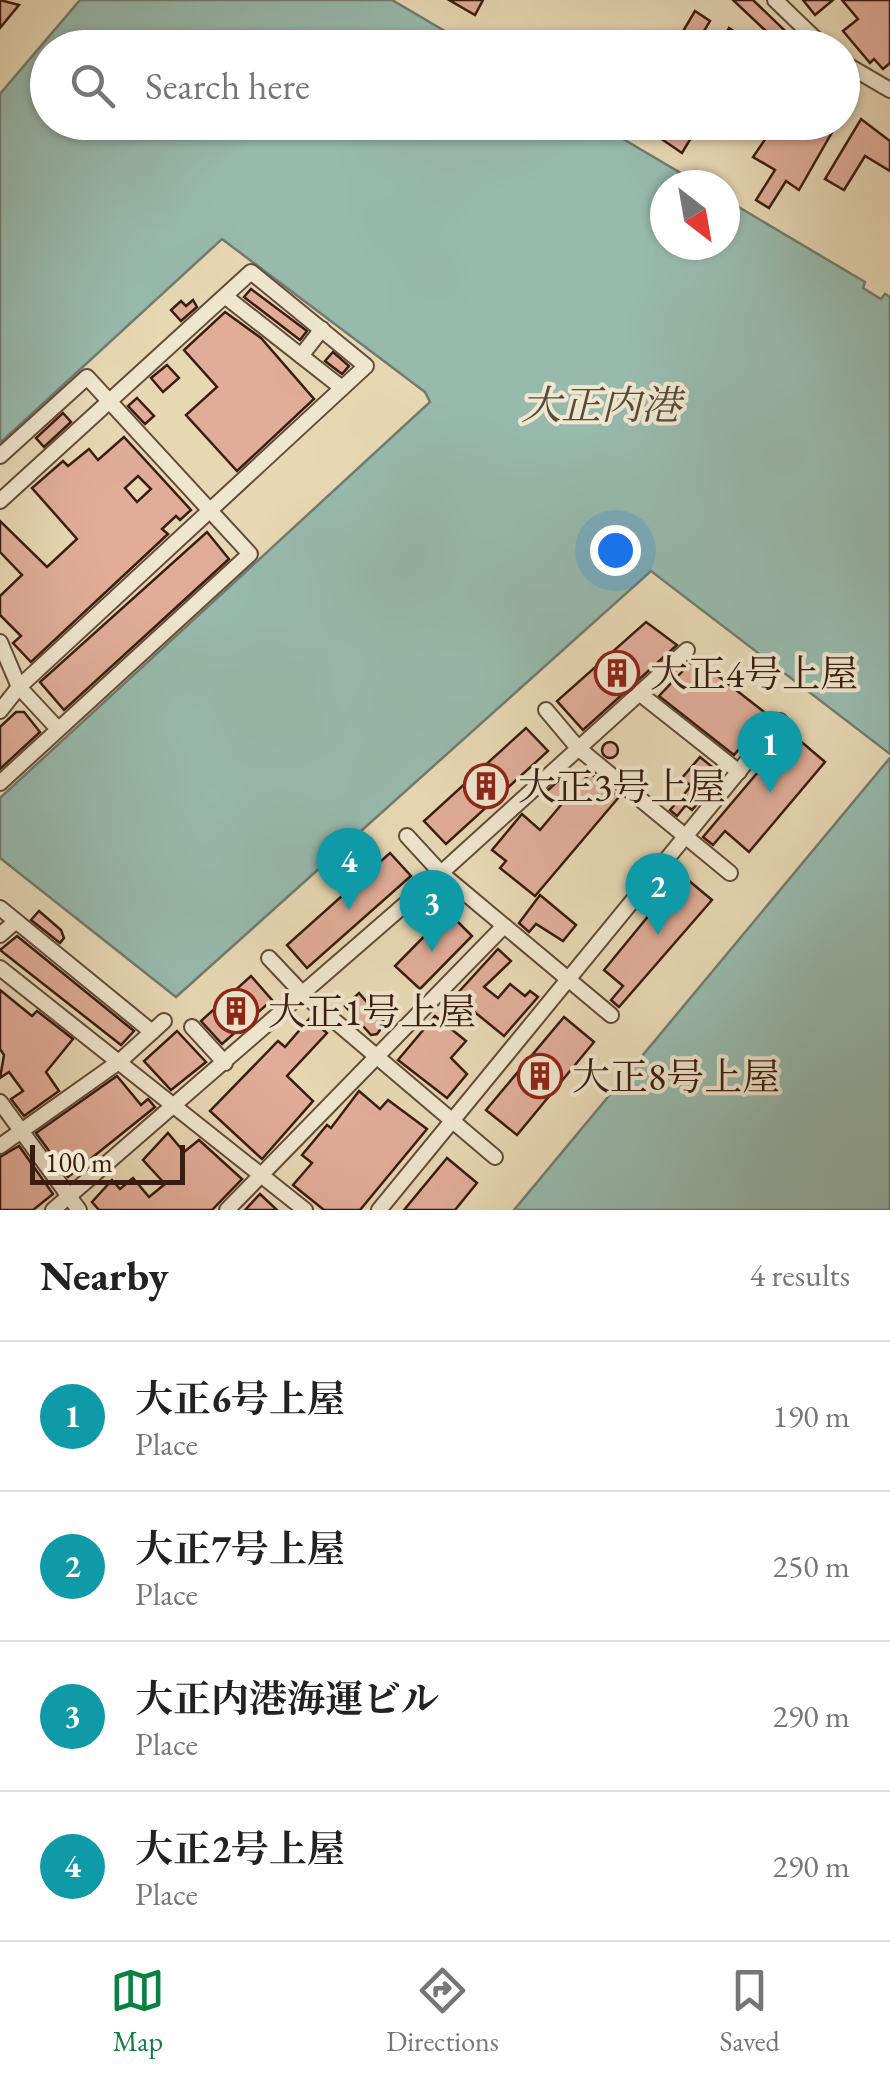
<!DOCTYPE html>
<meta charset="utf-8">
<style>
body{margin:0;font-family:"EB Garamond","Noto Serif JP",serif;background:#f2f2f2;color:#222}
.compass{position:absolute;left:650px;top:170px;width:90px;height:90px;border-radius:50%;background:#fff;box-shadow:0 2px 8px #0004;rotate:149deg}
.scale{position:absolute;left:30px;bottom:25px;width:155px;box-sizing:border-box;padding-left:10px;border:5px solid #3a1c10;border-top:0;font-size:28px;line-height:35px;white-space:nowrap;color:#3a1c10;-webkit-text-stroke:8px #efe6ce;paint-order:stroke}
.you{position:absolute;left:615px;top:550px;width:35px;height:35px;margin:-25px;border:8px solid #fff;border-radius:50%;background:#1a73e8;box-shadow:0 0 0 15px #1a73e833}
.badge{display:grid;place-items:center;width:65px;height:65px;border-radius:50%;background:#0b8043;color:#fff;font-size:32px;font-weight:700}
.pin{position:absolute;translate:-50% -82px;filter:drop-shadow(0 2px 5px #0008)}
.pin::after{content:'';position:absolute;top:52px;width:35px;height:30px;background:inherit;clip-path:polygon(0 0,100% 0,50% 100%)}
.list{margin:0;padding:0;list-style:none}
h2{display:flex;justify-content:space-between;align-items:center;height:130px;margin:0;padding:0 40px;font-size:42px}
h2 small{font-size:32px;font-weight:400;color:#767676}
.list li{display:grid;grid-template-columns:65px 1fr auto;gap:30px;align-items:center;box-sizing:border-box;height:150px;padding:0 40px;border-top:2px solid #e0e0e0}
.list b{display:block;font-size:38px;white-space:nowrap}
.list p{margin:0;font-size:32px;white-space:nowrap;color:#767676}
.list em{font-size:32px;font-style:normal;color:#767676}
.icon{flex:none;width:55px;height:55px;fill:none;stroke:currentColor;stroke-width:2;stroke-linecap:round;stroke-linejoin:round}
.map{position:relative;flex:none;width:890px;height:1210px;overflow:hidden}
.search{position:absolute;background:#fff;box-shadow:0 2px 8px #0004;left:30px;right:30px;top:30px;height:110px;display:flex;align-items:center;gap:25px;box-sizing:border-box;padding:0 35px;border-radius:55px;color:#767676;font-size:38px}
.sheet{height:730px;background:#fff}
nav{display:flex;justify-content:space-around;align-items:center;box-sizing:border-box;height:140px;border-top:2px solid #e0e0e0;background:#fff;font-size:28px;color:#767676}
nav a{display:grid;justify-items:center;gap:5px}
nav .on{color:#0b8043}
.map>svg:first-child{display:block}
.water{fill:#97baad;stroke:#727b6e;stroke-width:2.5}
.building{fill:#e1ad99;stroke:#3a1c10;stroke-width:2.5;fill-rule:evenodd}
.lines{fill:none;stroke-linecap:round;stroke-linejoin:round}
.minor-casing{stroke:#654b39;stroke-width:18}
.minor{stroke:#efe6ce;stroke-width:14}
.labels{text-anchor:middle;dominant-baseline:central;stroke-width:8;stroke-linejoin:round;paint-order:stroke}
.poi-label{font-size:38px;fill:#3a1c10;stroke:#efe6ce;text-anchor:start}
.water-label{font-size:40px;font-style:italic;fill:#564b3f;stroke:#efe6ce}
</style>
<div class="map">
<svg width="890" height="1210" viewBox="0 0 890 1210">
<rect width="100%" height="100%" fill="#e7d8b4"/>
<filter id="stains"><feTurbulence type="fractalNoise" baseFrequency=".002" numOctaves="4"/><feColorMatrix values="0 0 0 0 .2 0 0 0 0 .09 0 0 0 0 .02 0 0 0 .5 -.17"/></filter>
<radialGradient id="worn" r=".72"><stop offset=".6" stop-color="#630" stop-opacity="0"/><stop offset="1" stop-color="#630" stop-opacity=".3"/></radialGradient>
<!-- water -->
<g class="water">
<path d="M 80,0 L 392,0 L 472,47 L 48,48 L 48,122 L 596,123 L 701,185 L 665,185 L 665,245 L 725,245 L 725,199 L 865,282 L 863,288 L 881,299 L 885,294 L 890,297 L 890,754 L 651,571 L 176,997 L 0,858 L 0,798 L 430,402 L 425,392 L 222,239 L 0,443 L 0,94 Z"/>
<path d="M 890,758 L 890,1210 L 514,1210 L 889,759 Z"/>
</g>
<!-- building -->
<g class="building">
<path d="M 0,0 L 19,5 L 0,28 Z"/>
<path d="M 449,0 L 483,0 L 475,15 Z"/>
<path d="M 733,0 L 753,0 L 803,48 L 784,48 Z"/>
<path d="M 803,0 L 833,0 L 815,15 Z"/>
<path d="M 842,0 L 890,0 L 890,63 L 883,69 L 874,59 L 870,63 L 843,31 L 858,19 Z"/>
<path d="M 695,11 L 710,21 L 694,48 L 673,48 Z"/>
<path d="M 729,28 L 743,37 L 761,48 L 718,48 Z"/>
<path d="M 861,119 L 890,141 L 890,171 L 865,156 L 844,190 L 825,179 Z"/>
<path d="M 763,122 L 829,122 L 835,127 L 799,190 L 786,181 L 769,208 L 756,200 L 775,170 L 753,157 L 766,138 L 757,133 Z"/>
<path d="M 668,125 L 691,138 L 682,153 L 660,138 Z"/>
<path d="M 251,289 L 307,331 L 300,340 L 244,297 Z"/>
<path d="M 193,300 L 197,307 L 181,321 L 171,310 L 181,301 L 186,306 Z"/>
<path d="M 225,312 L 261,338 L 314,399 L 237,471 L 186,415 L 217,387 L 184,350 Z"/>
<path d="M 333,352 L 349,366 L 342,374 L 325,361 Z"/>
<path d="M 167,365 L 179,378 L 163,392 L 151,378 Z"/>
<path d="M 137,398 L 154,416 L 145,424 L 128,406 Z"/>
<path d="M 63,413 L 71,422 L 44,447 L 36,438 Z"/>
<path d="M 124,437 L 191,510 L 180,520 L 176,516 L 162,529 L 168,534 L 31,662 L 13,643 L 21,636 L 0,615 L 0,596 L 22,575 L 0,552 L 0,521 L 47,567 L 77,539 L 32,488 L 63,461 L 68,466 L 89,449 L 98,460 ZM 138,476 L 151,489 L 137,502 L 125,488 Z"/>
<path d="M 207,532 L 229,559 L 64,710 L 40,682 Z"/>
<path d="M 646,622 L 677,645 L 583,730 L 557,701 Z"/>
<path d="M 695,658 L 768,715 L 734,755 L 659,696 Z"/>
<path d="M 16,712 L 24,712 L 40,732 L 0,769 L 0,727 Z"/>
<path d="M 526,728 L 548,751 L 446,844 L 424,821 Z"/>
<path d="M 791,733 L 825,762 L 749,852 L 725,831 L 713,845 L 703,837 Z"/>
<circle cx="610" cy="750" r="8"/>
<path d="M 700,757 L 722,775 L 692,810 L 686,805 L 677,816 L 670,810 L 691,786 L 682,778 Z"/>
<path d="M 590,773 L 619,797 L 535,896 L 500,868 L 506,861 L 492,850 L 522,814 L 540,830 L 561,805 L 546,792 L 561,778 L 575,791 Z"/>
<path d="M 390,853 L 411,876 L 307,968 L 287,945 Z"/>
<path d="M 682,875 L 712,900 L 619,1007 L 611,1000 L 623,986 L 604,970 Z"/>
<path d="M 540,895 L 576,925 L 563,941 L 536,924 L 529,932 L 519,923 Z"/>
<path d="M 39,911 L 61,930 L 64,938 L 60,943 L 31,920 Z"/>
<path d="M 448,912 L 472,936 L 420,989 L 395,966 Z"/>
<path d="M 17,936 L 134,1031 L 121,1045 L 0,950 Z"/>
<path d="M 498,949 L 511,961 L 484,987 L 498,998 L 510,984 L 525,996 L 530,991 L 538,997 L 504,1036 L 455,996 Z"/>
<path d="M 251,976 L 272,1000 L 222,1044 L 201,1021 Z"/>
<path d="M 0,990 L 32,1016 L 37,1011 L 73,1039 L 46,1072 L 59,1091 L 24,1116 L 11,1099 L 23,1091 L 9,1072 L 0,1078 L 4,1055 L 0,1049 Z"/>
<path d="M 359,993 L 385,1023 L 377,1034 L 371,1035 L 345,1006 Z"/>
<path d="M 435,1016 L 466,1041 L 451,1058 L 467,1074 L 447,1098 L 398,1060 Z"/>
<path d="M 564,1017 L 594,1042 L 517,1135 L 486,1110 Z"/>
<path d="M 310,1018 L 327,1033 L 287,1076 L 313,1101 L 262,1159 L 210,1111 L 278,1041 L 285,1047 Z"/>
<path d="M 177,1031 L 206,1062 L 171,1090 L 144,1061 Z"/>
<path d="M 117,1076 L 141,1105 L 148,1099 L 155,1107 L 68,1177 L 36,1133 Z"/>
<path d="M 359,1091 L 380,1109 L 388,1100 L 427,1129 L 360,1210 L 324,1210 L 293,1185 L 312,1163 L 302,1155 L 327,1125 L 331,1128 Z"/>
<path d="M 168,1133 L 184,1152 L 199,1140 L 242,1179 L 212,1210 L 99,1210 L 92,1202 L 112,1180 L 120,1189 L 133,1178 L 149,1197 L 165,1184 L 143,1160 Z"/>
<path d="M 19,1146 L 53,1194 L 33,1210 L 0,1210 L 0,1157 Z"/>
<path d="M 447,1158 L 477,1183 L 455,1210 L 404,1210 Z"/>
<path d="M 260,1194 L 277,1210 L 245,1210 Z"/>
</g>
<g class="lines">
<defs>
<g id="minor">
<path d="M 775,0 L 825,48"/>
<path d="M 842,62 L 890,90"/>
<path d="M 226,297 L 342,388"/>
<path d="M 301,356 L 322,329"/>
<path d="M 0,456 L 87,377 L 250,554 L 0,783"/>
<path d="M 0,501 L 251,272 L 366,366 L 19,687 L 0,711"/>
<path d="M 0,642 L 19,687 L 58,729"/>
<path d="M 639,693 L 739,772"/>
<path d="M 546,710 L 578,748 L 730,873"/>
<path d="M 407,836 L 441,873 L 611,1015"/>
<path d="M 0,908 L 152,1032"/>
<path d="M 0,935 L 16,921"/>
<path d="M 269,958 L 303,994 L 495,1157"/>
<path d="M 0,968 L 305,1210"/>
<path d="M 192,1027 L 225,1063"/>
<path d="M 0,1102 L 79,1210"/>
<path d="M 0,1146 L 120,1061 L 164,1021"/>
<path d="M 53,1210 L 441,873 L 687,650"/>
<path d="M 227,1210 L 504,926"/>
<path d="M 379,1210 L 780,721"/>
</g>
</defs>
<!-- minor casing -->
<use href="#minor" class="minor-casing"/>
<!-- minor -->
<use href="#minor" class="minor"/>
</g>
<!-- icons -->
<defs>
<symbol id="building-ring" viewBox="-11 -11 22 22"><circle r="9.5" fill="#efe6ce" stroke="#8f2418" stroke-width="1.5"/><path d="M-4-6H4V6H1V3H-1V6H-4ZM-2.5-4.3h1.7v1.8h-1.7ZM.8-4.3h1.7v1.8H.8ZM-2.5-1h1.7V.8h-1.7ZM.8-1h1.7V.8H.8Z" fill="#8f2418"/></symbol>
</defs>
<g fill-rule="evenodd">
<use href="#building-ring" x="592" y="648" width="50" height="50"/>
<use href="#building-ring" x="461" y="761" width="50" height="50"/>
<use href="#building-ring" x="211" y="986" width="50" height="50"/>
<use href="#building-ring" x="515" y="1051" width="50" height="50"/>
</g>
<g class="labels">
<!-- poi labels -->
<g class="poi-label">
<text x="650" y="673">大正4号上屋</text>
<text x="518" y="786">大正3号上屋</text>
<text x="268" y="1011">大正1号上屋</text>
<text x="572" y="1076">大正8号上屋</text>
</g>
<!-- water labels -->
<g class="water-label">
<text x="601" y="405">大正内港</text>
</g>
</g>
<rect width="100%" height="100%" filter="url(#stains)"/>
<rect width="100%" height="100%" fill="url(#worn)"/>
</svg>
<svg class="compass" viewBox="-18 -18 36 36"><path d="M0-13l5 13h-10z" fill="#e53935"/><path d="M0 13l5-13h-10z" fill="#767676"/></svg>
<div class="scale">100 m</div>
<div class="you"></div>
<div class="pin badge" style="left:770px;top:793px;background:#0f9aa8">1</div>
<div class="pin badge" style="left:658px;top:935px;background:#0f9aa8">2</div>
<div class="pin badge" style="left:432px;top:952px;background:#0f9aa8">3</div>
<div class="pin badge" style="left:349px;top:910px;background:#0f9aa8">4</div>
<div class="search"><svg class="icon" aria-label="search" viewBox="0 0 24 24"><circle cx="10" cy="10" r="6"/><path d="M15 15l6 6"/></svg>Search here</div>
</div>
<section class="sheet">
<h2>Nearby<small>4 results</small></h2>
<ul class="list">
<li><span class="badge" style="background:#0f9aa8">1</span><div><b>大正6号上屋</b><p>Place</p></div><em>190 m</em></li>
<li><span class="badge" style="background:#0f9aa8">2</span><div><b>大正7号上屋</b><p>Place</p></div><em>250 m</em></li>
<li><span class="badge" style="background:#0f9aa8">3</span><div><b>大正内港海運ビル</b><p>Place</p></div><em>290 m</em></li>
<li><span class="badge" style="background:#0f9aa8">4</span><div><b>大正2号上屋</b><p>Place</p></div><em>290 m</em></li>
</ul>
</section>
<nav>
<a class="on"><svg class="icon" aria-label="map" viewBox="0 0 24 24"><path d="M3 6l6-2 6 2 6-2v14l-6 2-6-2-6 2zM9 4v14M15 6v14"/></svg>Map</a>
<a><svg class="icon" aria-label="directions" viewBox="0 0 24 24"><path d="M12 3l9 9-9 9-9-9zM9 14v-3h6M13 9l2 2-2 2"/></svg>Directions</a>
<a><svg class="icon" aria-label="saved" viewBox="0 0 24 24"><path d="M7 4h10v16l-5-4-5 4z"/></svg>Saved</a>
</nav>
